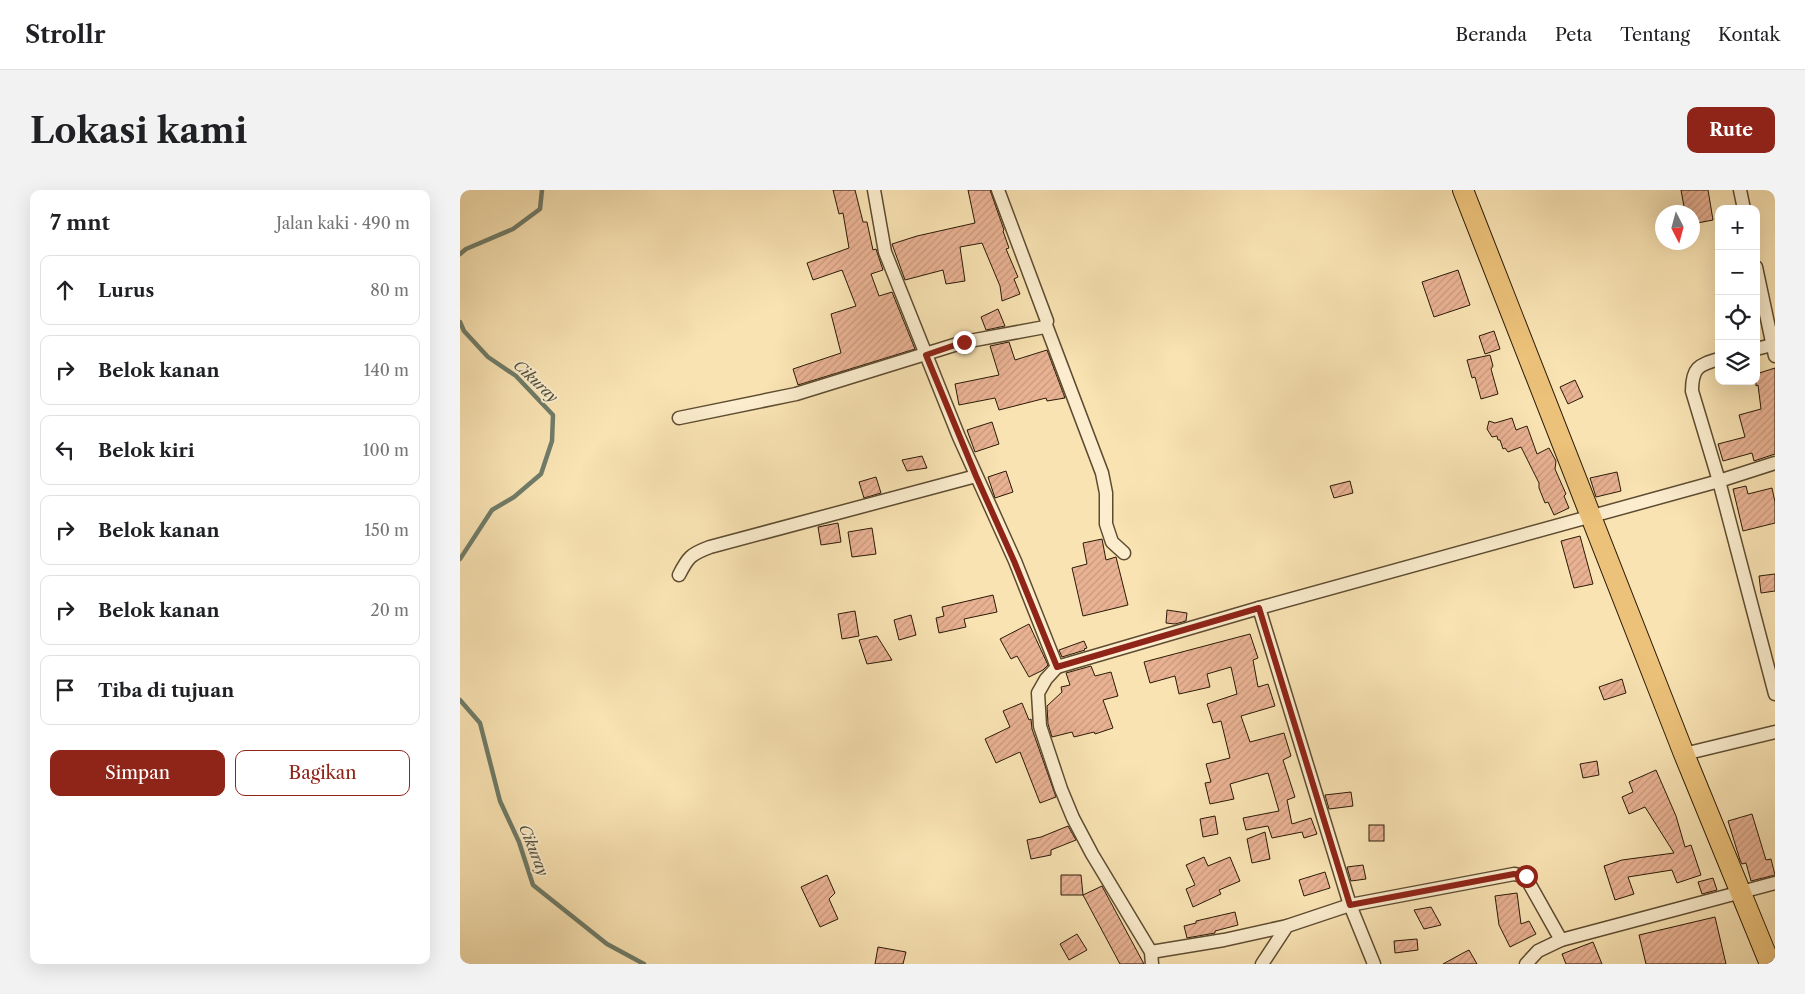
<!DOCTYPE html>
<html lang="id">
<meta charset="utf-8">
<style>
body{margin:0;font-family:"Libre Caslon Text",serif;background:#f2f2f2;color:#202124}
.controls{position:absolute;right:15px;top:15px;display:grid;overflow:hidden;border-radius:10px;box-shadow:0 5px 20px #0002}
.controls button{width:45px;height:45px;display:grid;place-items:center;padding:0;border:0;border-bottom:1px solid #e0e0e0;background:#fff;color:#202124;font:25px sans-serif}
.compass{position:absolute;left:1195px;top:15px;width:45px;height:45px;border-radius:50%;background:#fff;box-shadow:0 5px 20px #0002;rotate:174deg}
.stop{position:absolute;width:15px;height:15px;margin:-11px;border:4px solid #8f2418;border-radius:50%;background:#fff}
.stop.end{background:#8f2418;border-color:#fff;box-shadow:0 1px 5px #0008}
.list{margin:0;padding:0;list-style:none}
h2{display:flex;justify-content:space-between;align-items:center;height:65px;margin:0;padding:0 20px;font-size:21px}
h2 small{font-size:16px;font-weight:400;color:#757577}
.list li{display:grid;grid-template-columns:32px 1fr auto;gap:15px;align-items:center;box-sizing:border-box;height:70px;margin:0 10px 10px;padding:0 10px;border:1px solid #e0e0e0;border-radius:10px}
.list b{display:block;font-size:19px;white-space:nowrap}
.list em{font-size:16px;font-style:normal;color:#757577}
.actions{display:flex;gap:10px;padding:15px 20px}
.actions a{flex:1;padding:11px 0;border:1px solid #8f2418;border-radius:10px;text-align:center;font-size:18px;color:#8f2418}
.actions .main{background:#8f2418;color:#fff}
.icon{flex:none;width:28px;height:28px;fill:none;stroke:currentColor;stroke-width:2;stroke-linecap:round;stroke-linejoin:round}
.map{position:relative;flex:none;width:1315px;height:774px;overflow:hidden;border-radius:10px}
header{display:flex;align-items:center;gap:30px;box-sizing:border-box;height:70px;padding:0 25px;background:#fff;border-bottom:1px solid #e0e0e0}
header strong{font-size:24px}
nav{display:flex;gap:28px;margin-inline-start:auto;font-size:18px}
.intro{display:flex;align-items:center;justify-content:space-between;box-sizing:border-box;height:120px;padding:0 30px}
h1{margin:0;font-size:35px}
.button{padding:12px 22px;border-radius:10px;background:#8f2418;color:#fff;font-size:18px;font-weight:700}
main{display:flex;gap:30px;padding:0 30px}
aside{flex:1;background:#fff;border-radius:10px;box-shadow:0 5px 20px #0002}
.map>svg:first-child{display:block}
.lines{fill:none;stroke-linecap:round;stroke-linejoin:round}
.stream{stroke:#707c69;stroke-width:4.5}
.building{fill:url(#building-hatch);stroke:#2a1a06}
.street-casing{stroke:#5e4c31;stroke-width:15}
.primary-casing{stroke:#2a1a06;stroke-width:22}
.street{stroke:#fbedce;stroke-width:12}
.primary{stroke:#ecc27a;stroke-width:20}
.route{stroke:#8f2418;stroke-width:6}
.labels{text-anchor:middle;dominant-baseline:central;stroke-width:4;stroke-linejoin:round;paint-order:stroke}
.water-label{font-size:15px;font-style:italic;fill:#535340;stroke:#fbedce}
</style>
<header>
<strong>Strollr</strong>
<nav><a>Beranda</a><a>Peta</a><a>Tentang</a><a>Kontak</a></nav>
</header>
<div class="intro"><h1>Lokasi kami</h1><a class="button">Rute</a></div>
<main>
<aside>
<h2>7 mnt<small>Jalan kaki · 490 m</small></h2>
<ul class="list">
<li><svg class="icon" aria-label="ahead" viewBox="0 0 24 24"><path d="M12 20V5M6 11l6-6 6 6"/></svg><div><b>Lurus</b></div><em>80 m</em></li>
<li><svg class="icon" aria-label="right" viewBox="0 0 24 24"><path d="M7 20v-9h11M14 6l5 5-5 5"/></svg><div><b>Belok kanan</b></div><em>140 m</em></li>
<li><svg class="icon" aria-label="left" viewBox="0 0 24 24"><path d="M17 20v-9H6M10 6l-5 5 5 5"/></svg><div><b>Belok kiri</b></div><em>100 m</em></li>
<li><svg class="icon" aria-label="right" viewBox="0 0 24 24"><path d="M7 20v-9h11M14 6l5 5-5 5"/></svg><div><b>Belok kanan</b></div><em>150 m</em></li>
<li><svg class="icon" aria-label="right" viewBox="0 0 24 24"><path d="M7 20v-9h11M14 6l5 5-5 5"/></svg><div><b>Belok kanan</b></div><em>20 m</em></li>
<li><svg class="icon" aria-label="arrive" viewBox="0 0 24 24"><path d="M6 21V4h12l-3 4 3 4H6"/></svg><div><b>Tiba di tujuan</b></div></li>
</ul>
<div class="actions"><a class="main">Simpan</a><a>Bagikan</a></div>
</aside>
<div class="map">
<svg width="1315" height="774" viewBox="0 0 1315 774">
<defs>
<pattern id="building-hatch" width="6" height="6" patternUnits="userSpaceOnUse" patternTransform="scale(1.25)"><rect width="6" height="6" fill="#e9b293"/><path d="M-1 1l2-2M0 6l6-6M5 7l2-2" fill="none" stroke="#c8987d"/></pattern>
</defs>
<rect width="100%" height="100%" fill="#f9e3b3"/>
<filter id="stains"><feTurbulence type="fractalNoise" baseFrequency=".004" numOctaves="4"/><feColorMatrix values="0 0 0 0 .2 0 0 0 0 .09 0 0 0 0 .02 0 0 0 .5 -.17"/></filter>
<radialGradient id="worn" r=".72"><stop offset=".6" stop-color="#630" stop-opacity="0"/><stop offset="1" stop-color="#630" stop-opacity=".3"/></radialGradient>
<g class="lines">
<!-- stream -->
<g class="stream">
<path d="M 0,64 L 6,59 L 53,39 L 80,19 L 82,0"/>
<path d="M 0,132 L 4,141 L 28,167 L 56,186 L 93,225 L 92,251 L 81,284 L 54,307 L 32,320 L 0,369"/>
<path d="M 0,510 L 20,533 L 40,611 L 59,652 L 73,695 L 147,754 L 184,774"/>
</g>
</g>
<!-- building -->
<g class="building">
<path d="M 373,0 L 395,0 L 403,32 L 407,32 L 413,60 L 416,59 L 423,80 L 411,84 L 419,106 L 432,102 L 455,159 L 338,195 L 333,179 L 381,163 L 371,124 L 396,116 L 382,80 L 353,90 L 347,73 L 389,58 L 383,23 L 379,24 Z"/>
<path d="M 508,0 L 530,0 L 544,40 L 543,41 L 549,58 L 546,59 L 558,87 L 554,89 L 560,104 L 542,111 L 540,96 L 522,53 L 500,57 L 505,91 L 486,94 L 483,80 L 445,90 L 432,54 L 457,46 L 515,33 Z"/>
<path d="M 1221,0 L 1248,0 L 1253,30 L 1232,34 L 1232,22 L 1225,22 Z"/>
<path d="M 998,80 L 1010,115 L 974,127 L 962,92 Z"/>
<path d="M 538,119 L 545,136 L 526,140 L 521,127 Z"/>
<path d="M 1034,141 L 1040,159 L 1025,164 L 1019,146 Z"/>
<path d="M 549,152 L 555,170 L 587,160 L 605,208 L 587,211 L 586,208 L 539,220 L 535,208 L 499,215 L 495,194 L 539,185 L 530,156 Z"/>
<path d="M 1030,165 L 1033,176 L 1031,179 L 1038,204 L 1021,209 L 1015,187 L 1012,188 L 1007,170 Z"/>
<path d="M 1315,178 L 1315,264 L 1294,271 L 1292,263 L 1263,271 L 1258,254 L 1285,247 L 1279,225 L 1301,219 L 1298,195 L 1296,196 L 1296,184 Z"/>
<path d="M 1115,190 L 1123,207 L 1108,214 L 1100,197 Z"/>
<path d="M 1052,228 L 1056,240 L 1067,236 L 1077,264 L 1089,258 L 1096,271 L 1095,279 L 1106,304 L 1104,306 L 1109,318 L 1094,325 L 1088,312 L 1085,313 L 1079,298 L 1079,293 L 1061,257 L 1048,262 L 1045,258 L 1043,259 L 1040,250 L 1038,250 L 1037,246 L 1032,247 L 1027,239 L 1029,231 L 1035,233 Z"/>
<path d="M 532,232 L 539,254 L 515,262 L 507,240 Z"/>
<path d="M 462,266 L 467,278 L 447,281 L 442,270 Z"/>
<path d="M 546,281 L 553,302 L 535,308 L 528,287 Z"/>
<path d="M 1157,282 L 1161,301 L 1136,307 L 1130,288 Z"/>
<path d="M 416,287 L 421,303 L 404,308 L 399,292 Z"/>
<path d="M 890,291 L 893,303 L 874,308 L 870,296 Z"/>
<path d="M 1286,296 L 1288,304 L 1312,298 L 1315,312 L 1315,333 L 1283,341 L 1273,299 Z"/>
<path d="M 378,333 L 381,352 L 361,355 L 358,337 Z"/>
<path d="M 412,338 L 416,364 L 392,367 L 388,342 Z"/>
<path d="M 1120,346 L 1133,394 L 1114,398 L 1101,351 Z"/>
<path d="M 642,349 L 646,370 L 656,367 L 668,415 L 623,426 L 612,378 L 627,374 L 623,353 Z"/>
<path d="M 1315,384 L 1315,401 L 1301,403 L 1299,386 Z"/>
<path d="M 533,405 L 537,422 L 504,429 L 506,437 L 479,443 L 476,428 L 484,426 L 482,417 Z"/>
<path d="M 707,420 L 727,423 L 726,431 L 715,434 L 706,433 Z"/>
<path d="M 395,421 L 399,446 L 382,449 L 378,424 Z"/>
<path d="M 451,425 L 456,445 L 439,450 L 434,430 Z"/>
<path d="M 569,434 L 588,475 L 583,480 L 569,487 L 557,466 L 551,469 L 540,449 Z"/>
<path d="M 790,444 L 798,468 L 793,470 L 798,497 L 808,494 L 815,516 L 781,526 L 790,552 L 824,543 L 831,566 L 823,570 L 835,607 L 827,610 L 832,634 L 851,628 L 857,644 L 844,648 L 842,642 L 812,648 L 808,636 L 786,640 L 783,628 L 819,621 L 808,583 L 770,594 L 774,609 L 750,614 L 745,593 L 751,592 L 746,574 L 770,568 L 761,531 L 753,533 L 747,514 L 777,504 L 771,477 L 747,484 L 750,497 L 719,504 L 715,486 L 690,493 L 684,472 Z"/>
<path d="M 417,446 L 432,470 L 407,474 L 399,450 Z"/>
<path d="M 624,451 L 627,458 L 624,459 L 625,460 L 602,467 L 599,460 Z"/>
<path d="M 631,476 L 635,486 L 651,482 L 658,506 L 643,510 L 653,538 L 635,544 L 634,542 L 614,547 L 612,542 L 592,547 L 588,534 L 587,516 L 602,502 L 601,497 L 610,495 L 606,483 Z"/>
<path d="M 1162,489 L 1166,503 L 1144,510 L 1139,497 Z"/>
<path d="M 562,513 L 569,530 L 571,529 L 572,539 L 596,607 L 580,613 L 560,562 L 536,573 L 525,549 L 550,537 L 543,521 Z"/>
<path d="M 1137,571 L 1139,585 L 1123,588 L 1120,574 Z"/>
<path d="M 1196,580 L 1216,626 L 1225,657 L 1231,655 L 1241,685 L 1217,693 L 1212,680 L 1168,687 L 1174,704 L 1155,710 L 1144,676 L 1162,670 L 1214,663 L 1185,617 L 1169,624 L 1162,607 L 1173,602 L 1169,592 Z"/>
<path d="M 891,602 L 893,616 L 869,619 L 865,605 Z"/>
<path d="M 1292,624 L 1306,670 L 1311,669 L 1315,685 L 1291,691 L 1286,673 L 1282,674 L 1280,670 L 1268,631 Z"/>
<path d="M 755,626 L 758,644 L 743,647 L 740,629 Z"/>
<rect x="909" y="635" width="15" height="16"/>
<path d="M 608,636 L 616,650 L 591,660 L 591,665 L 571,669 L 567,650 L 581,647 Z"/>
<path d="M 805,642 L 810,669 L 792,673 L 787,649 Z"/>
<path d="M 744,667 L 748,676 L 770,667 L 780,691 L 759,700 L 761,704 L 733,717 L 726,699 L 735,695 L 726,675 Z"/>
<path d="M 903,675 L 906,689 L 891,691 L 887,677 Z"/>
<path d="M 865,682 L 870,698 L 844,706 L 839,690 Z"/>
<path d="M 367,685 L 375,703 L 369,709 L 378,729 L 360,737 L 341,697 Z"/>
<path d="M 601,685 L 621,685 L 623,705 L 601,705 Z"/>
<path d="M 1253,688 L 1257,700 L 1242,704 L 1238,692 Z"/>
<path d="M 642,696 L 643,698 L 684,774 L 660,774 L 623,705 Z"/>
<path d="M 1057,703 L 1061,734 L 1069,731 L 1076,744 L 1050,757 L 1039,735 L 1035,706 Z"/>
<path d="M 971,717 L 981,735 L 964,739 L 954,720 Z"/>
<path d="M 775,722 L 778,735 L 755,741 L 755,743 L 727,748 L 724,736 L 736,733 L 736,731 Z"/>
<path d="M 1255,727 L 1266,774 L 1186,774 L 1179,745 Z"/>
<path d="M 617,744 L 627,760 L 609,770 L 600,754 Z"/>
<path d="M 957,749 L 958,760 L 935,763 L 934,751 Z"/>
<path d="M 1133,752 L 1142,774 L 1106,774 L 1102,764 Z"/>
<path d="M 418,757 L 446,762 L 443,774 L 415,774 Z"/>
<path d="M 1009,760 L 1017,774 L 983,774 L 1003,763 Z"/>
</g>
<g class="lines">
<defs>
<g id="street">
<path d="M 414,0 L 425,62 L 499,247 L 555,371 L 597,477 L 799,418 L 1259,291 L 1315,273"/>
<path d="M 1280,0 L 1284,19"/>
<path d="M 1296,77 L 1315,166"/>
<path d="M 586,135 L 642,283 L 646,303 L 646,334 L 652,352 L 664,363"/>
<path d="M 1296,159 L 1312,155"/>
<path d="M 1259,169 C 1238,175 1232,178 1232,201 L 1259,291 L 1315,504"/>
<path d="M 219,228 L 336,204 L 504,152 L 585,137 L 587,131 L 538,0"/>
<path d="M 219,385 C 228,367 231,364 250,357 L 516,286"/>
<path d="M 799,418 L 890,715 L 914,774"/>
<path d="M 597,477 L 586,489 L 578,503 L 580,536 L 601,599 L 613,628 L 632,664 L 691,762 L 692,774"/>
<path d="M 1224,564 L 1315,542"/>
<path d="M 691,762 L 764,750 L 827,736"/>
<path d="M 802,774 L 827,736 L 890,715 L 1054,684 L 1065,686 L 1101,750"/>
<path d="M 1066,774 L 1078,761 L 1101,750 L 1315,693"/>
</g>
<path id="primary" d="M 1003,0 L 1224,564 L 1310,774"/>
</defs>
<!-- street casing -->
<use href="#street" class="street-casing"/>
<!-- primary casing -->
<use href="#primary" class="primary-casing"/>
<!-- street -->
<use href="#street" class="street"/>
<!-- primary -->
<use href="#primary" class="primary"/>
</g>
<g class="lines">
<!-- route -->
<path class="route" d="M 504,152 L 466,165 L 516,286 L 554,371 L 597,477 L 799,418 L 890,715 L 1054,684 L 1066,686"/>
</g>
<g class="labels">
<!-- water labels -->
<g class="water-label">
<text transform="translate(76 191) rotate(43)">Cikuray</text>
<text transform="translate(74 660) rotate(68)">Cikuray</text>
</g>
</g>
<rect width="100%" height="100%" filter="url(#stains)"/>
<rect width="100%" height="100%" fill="url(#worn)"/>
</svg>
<div class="controls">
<button>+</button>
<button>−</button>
<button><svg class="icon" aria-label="locate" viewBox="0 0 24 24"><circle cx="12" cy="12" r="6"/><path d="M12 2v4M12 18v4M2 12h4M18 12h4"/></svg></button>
<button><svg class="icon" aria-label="layers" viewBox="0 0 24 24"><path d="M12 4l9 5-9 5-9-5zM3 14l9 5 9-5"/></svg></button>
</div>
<svg class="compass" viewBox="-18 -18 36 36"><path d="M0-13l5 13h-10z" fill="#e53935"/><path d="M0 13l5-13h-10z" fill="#757577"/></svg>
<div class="stop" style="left:1066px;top:686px"></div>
<div class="stop end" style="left:504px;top:152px"></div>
</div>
</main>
